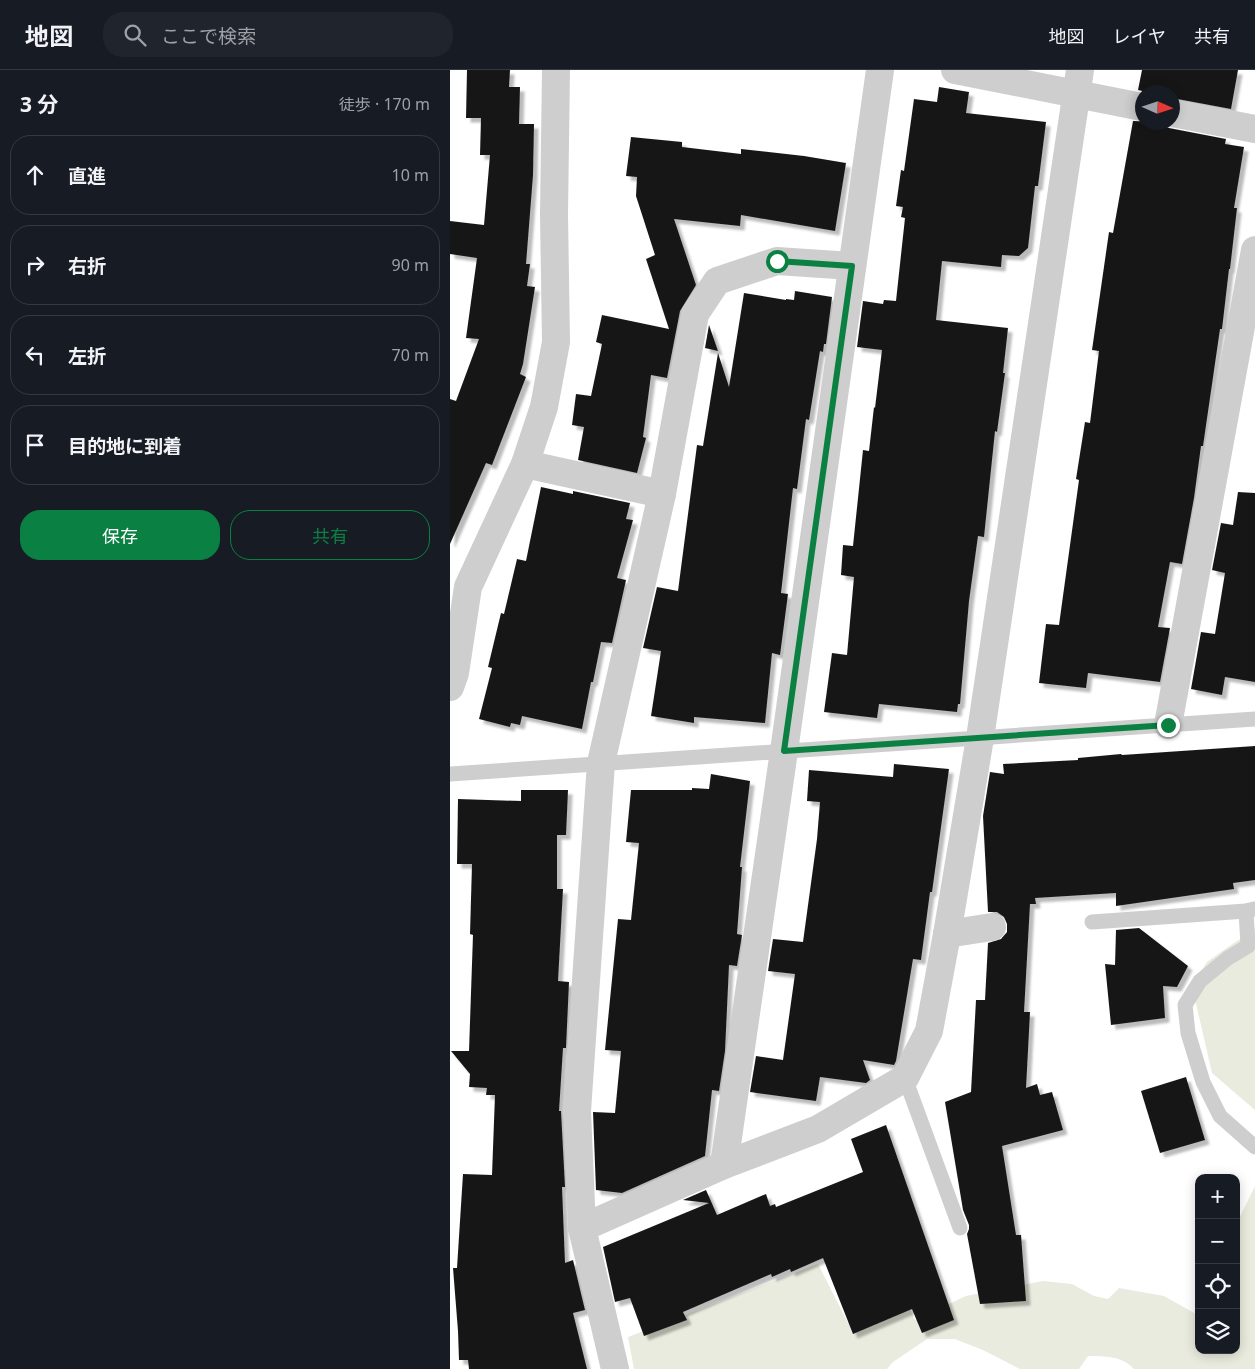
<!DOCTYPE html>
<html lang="ja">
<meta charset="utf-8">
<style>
body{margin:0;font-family:"Noto Sans","Noto Sans JP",sans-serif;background:#20242c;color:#f1f3f6}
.controls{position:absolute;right:15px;bottom:15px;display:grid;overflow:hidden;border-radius:10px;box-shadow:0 2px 12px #0003}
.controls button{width:45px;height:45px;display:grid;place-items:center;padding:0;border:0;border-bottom:1px solid #363941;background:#171b24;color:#f1f3f6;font:25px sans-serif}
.compass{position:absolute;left:685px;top:15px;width:45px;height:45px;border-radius:50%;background:#171b24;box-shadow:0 2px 12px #0003;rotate:93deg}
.stop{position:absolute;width:15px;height:15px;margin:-11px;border:4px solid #0b8043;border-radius:50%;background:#fff}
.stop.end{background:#0b8043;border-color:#fff;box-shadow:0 1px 5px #0008}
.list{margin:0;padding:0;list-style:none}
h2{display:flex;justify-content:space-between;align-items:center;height:65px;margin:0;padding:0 20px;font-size:21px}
h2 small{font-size:16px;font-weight:400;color:#9ea1a6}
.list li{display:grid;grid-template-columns:32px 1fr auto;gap:15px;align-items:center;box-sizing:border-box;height:80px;margin:0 10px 10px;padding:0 10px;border:1px solid #363941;border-radius:20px}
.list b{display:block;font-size:19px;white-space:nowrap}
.list em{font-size:16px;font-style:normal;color:#9ea1a6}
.actions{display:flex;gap:10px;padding:15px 20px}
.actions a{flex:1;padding:11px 0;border:1px solid #0b8043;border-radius:20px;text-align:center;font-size:18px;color:#0b8043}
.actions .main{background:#0b8043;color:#fff}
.icon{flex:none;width:28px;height:28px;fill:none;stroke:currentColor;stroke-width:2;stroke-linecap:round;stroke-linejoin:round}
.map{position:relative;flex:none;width:805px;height:1299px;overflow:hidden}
header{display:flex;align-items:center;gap:30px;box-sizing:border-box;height:70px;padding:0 25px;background:#171b24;border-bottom:1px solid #363941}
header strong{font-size:24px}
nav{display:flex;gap:28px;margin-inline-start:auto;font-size:18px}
.search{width:350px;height:45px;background:#20242c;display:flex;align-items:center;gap:12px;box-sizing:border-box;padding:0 18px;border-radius:20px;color:#9ea1a6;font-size:19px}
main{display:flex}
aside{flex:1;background:#171b24}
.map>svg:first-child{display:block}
.green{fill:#e8ebdd}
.building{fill:#181818;filter:url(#shadow)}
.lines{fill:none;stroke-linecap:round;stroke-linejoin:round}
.lane{stroke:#cecece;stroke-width:15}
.street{stroke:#cecece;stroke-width:28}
.route{stroke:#0b8043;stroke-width:6}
</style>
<header>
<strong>地図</strong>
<div class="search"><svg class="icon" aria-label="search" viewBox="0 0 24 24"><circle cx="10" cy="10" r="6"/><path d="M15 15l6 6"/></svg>ここで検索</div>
<nav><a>地図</a><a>レイヤ</a><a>共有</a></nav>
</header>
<main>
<aside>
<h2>3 分<small>徒歩 · 170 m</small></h2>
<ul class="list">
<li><svg class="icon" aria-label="ahead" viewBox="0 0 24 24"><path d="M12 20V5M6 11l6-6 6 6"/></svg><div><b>直進</b></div><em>10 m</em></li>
<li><svg class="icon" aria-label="right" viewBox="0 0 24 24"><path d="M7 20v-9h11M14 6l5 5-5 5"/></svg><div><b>右折</b></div><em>90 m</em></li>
<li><svg class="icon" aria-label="left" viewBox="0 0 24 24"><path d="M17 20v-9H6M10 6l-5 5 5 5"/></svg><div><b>左折</b></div><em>70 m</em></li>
<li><svg class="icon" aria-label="arrive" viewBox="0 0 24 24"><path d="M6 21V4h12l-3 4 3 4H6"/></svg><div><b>目的地に到着</b></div></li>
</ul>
<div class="actions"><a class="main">保存</a><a>共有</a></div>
</aside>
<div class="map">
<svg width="805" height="1299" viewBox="0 0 805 1299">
<defs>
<filter id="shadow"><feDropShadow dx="4.5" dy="4.5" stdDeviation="1" flood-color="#0004"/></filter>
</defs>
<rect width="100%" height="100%" fill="#fff"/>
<!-- green -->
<g class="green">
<path d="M 805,857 L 805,1040 L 762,1003 L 742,916 L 757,892 L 778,877 L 804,860 Z"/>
<path d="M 805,1116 L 805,1299 L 684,1299 C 673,1286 654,1286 638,1286 L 629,1299 L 570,1299 L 533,1280 L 505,1269 L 477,1269 L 443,1292 L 437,1299 L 184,1299 L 178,1267 L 368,1194 L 398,1253 L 453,1225 L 465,1250 L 516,1226 L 593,1211 L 622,1214 L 644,1226 L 658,1229 L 669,1218 L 714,1226 L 746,1244 L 749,1236 L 749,1280 L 786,1280 L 786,1155 Z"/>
</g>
<!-- building -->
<g class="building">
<path d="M 17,0 L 60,0 L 59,17 L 70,17 L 69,54 L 84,54 L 83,105 L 76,194 L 80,194 L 77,216 L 85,217 L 73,294 L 70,304 L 76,307 L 42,395 L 36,393 L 0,474 L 0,329 L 6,331 L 29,269 L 16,268 L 27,188 L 0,184 L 0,151 L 34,155 L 40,85 L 30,85 L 31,48 L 16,48 Z"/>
<path d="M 692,0 L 788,0 L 781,39 L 722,28 L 722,22 L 697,22 L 688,20 Z"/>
<path d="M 489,17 L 519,22 L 516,43 L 596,52 L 588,116 L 585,116 L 578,178 L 569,186 L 552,185 L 551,197 L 492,191 L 486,250 L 558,258 L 553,303 L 555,303 L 547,362 L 545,361 L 534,467 L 528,466 L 519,531 L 510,634 L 508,634 L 507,642 L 429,634 L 427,648 L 374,642 L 382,583 L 397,585 L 404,507 L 391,505 L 393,475 L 403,476 L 413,380 L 419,381 L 424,337 L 425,338 L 432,280 L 407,277 L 413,231 L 433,234 L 434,230 L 446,231 L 455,148 L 451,147 L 453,137 L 446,136 L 451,100 L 454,101 L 464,29 L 487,32 Z"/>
<path d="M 683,51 L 710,52 L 712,55 L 719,58 L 776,69 L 775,74 L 794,77 L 784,138 L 787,138 L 780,199 L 779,199 L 772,259 L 770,259 L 753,376 L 751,376 L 744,428 L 732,494 L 720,492 L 708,557 L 720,558 L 710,612 L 638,603 L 636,618 L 589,613 L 596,554 L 609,555 L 629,410 L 626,409 L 635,352 L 640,353 L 649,281 L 642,280 L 659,162 L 663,163 Z"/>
<path d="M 181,67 L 232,72 L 232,77 L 291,84 L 291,79 L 354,86 L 396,93 L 385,161 L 291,145 L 290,156 L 224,149 L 246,215 L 230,241 L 217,308 L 201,305 L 193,367 L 196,368 L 187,403 L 128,390 L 134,357 L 122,355 L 126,324 L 141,326 L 152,274 L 146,272 L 152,245 L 219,259 L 196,189 L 205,185 L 186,126 L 187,107 L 176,106 Z"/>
<path d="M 345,221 L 382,227 L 376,274 L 374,274 L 373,282 L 370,281 L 359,350 L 356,349 L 347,419 L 343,418 L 331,523 L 338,524 L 330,585 L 322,583 L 315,653 L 244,647 L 244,653 L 201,646 L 211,581 L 193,578 L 207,517 L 228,521 L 247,375 L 253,376 L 268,283 L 279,317 L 294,223 L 336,230 L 336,229 L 344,230 Z"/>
<path d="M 259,255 L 268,281 L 255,278 Z"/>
<path d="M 91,417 L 123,424 L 123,421 L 180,433 L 176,449 L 183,450 L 167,508 L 176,510 L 162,573 L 151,572 L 143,612 L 141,612 L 132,659 L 72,646 L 70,655 L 61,653 L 60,657 L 29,649 L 42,598 L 38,597 L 51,543 L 54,544 L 67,489 L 76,491 Z"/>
<path d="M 788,422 L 805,423 L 805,612 L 775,607 L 772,625 L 741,619 L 751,562 L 765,564 L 775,503 L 762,500 L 771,453 L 783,455 Z"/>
<path d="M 805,676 L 805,810 L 783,813 L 784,819 L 666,836 L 666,823 L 585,828 L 586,834 L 580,834 L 574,942 L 580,942 L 576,1018 L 587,1014 L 590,1025 L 602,1022 L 613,1060 L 552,1076 L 566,1165 L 571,1165 L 576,1231 L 530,1234 L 517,1164 L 519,1159 L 519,1155 L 513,1140 L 495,1032 L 521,1022 L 526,930 L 535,930 L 538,873 L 551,869 L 557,862 L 557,854 L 554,847 L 547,842 L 538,842 L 533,746 L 540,702 L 554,704 L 553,694 L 628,690 L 628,688 L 671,684 L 672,685 Z"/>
<path d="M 444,694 L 499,699 L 482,822 L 480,822 L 471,890 L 463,889 L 446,991 L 444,995 L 413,990 L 420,1010 L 416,1013 L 370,1007 L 366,1031 L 300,1022 L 306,986 L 333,990 L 345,904 L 318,901 L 323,869 L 353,872 L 367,769 L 370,732 L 357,731 L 359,700 L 443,707 Z"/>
<path d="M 261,704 L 300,711 L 290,797 L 292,797 L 287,864 L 292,865 L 287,896 L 279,895 L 275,981 L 269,1021 L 262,1020 L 255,1086 L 172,1123 L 146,1120 L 143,1042 L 165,1043 L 171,981 L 155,980 L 168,849 L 181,850 L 189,773 L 176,772 L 181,720 L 242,720 L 242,718 L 259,719 Z"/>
<path d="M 71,720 L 118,720 L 116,765 L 107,765 L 107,819 L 113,819 L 108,911 L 119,912 L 116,978 L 113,978 L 109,1041 L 111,1041 L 115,1117 L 112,1117 L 115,1193 L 123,1190 L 135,1240 L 123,1243 L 137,1299 L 19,1299 L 18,1290 L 9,1290 L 8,1261 L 3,1198 L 7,1198 L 13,1104 L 42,1105 L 45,1025 L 36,1025 L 37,1018 L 19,1017 L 20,1004 L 1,981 L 19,981 L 23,865 L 20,864 L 22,794 L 7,794 L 8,729 L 71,731 Z"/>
<path d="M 689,858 L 738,896 L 727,917 L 713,916 L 715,948 L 661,955 L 655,894 L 665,895 L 666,860 Z"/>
<path d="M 736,1007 L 755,1070 L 710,1083 L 691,1021 Z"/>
<path d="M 436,1055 L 504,1250 L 472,1263 L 462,1239 L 403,1264 L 373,1188 L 341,1202 L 340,1199 L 322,1207 L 321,1204 L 233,1242 L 237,1250 L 194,1266 L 180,1228 L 165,1232 L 153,1177 L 259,1133 L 233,1130 L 256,1120 L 267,1145 L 316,1124 L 320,1136 L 325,1134 L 326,1137 L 413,1102 L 401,1069 Z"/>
</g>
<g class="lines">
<!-- lane -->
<g class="lane">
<path d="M 0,704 L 805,649"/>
<path d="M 796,841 L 798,876 L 778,888 L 750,911 L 735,935 L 738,963 L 753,1012 L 770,1046 L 805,1077"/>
<path d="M 642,852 L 796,841 L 804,839"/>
<path d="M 455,1008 L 510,1158"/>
</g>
<!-- street -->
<g class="street">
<path d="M 505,0 L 692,37"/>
<path d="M 722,43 L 805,59"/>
<path d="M 75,394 L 212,424"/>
<path d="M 0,617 L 5,603 L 18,517 L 75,394 L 94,337 L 106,272 L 104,144 L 106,0"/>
<path d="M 718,655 L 805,180"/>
<path d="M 497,864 L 542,857"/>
<path d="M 274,1095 L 334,681 L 430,0"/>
<path d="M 132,1158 L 274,1095 L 368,1059 L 455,1008 L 479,961 L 497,864 L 530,668 L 630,0"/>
<path d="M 165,1299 L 132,1158 L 127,1041 L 151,693 L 212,424 L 245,244 L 267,211 L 327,191 L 402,196"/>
</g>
</g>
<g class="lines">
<!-- route -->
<path class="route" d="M 327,191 L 402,196 L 334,681 L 718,655"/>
</g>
</svg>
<div class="controls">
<button>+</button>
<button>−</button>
<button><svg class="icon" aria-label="locate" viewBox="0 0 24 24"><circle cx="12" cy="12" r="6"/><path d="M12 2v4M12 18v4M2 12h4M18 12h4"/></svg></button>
<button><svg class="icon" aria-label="layers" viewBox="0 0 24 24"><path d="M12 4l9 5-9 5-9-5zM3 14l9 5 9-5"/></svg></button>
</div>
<svg class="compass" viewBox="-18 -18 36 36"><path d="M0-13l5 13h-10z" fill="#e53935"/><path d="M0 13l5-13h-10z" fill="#9ea1a6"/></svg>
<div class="stop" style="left:327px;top:191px"></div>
<div class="stop end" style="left:718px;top:655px"></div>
</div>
</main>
